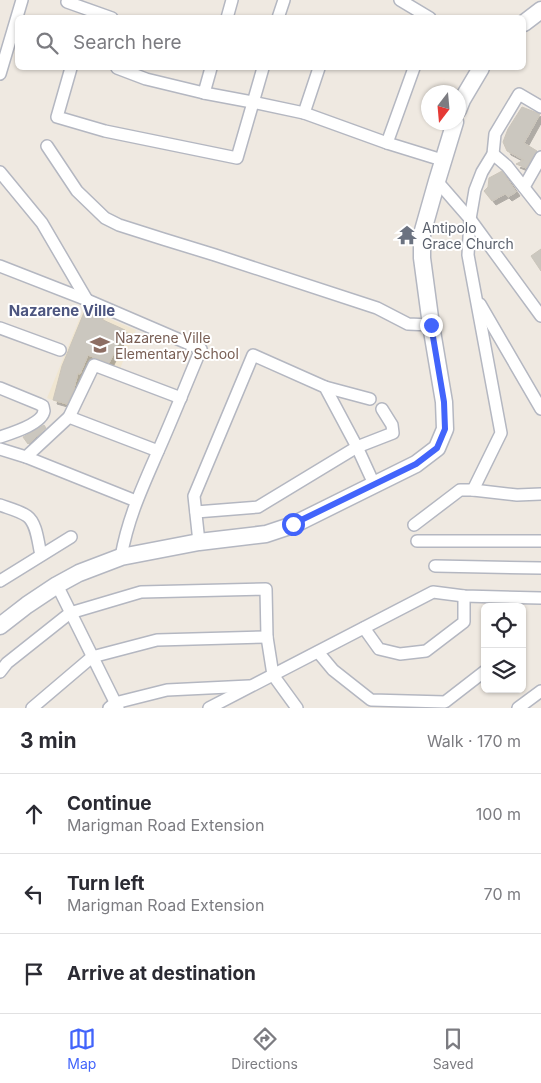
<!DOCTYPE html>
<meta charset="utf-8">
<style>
body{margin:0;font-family:Inter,sans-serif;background:#f2f2f3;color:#2b2b33}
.controls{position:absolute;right:15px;bottom:15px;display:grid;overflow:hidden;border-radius:8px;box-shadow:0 1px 4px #0004}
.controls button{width:45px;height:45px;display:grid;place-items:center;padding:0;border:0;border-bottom:1px solid #e1e1e2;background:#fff;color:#2b2b33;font:25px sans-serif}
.compass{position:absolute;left:421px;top:85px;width:45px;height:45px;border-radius:50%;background:#fff;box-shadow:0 1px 4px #0004;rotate:196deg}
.stop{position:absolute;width:15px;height:15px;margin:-11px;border:4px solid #4264fb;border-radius:50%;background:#fff}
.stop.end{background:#4264fb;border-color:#fff;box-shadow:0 1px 5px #0008}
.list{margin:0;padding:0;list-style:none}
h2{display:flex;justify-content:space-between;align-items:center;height:65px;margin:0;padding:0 20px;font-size:21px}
h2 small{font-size:16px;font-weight:400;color:#7c7c81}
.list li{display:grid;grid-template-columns:32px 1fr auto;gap:15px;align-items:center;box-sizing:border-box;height:80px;padding:0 20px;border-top:1px solid #e1e1e2}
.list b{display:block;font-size:19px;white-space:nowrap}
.list p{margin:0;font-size:16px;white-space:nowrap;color:#7c7c81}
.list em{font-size:16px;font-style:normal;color:#7c7c81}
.icon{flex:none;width:28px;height:28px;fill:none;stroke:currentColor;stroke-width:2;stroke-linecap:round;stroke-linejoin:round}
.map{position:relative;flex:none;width:541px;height:708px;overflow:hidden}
.search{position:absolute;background:#fff;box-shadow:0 1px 4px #0004;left:15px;right:15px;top:15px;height:55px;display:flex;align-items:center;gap:12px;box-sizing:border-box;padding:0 18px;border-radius:8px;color:#7c7c81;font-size:19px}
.sheet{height:305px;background:#fff}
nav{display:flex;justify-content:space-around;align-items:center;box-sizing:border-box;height:70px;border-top:1px solid #e1e1e2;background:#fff;font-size:14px;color:#7c7c81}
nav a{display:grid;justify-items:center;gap:2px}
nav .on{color:#4264fb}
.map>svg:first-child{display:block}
.education{fill:#f0e6d1}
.building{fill:#cbc7bf;stroke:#cbc5ba;filter:url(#shadow)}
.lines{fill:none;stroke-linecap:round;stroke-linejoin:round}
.street-casing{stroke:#b4b7c1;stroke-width:14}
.secondary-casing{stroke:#b4b7c1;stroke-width:19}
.street{stroke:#fff;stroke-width:11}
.secondary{stroke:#fff;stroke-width:16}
.route{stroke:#4264fb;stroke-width:6}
.labels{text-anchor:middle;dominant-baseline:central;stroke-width:4;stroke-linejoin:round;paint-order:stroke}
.worship-label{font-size:14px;fill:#5b616d;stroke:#fff;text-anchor:start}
.education-label{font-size:14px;fill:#785e54;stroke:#fff;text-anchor:start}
.neighbourhood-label{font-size:15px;font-weight:bold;fill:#4d5680;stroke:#fff}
</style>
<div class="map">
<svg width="541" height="708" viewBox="0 0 541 708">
<defs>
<filter id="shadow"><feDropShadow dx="4" dy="4" stdDeviation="0" flood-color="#0004"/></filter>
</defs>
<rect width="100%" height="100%" fill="#efe9e1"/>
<!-- education -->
<path class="education" d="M 84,308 L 136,330 L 119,371 L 92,360 L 72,408 L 47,398 Z"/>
<!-- building -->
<g class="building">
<path d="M 522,107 L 540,114 L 524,143 L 537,151 L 526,168 L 516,164 L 524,160 L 507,151 L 503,142 L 508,129 Z"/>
<path d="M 502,171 L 516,192 L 508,197 L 505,194 L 492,201 L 484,191 L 488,187 L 489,178 Z"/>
<path d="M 541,249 L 541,271 L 531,256 Z"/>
<path d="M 85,310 L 103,318 L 103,320 L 125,330 L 109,363 L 88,355 L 80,374 L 78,373 L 73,392 L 67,404 L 53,400 L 62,366 Z"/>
<path d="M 44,425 L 46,428 L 28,444 L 23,437 Z"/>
</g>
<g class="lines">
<defs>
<g id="street">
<path d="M 400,0 L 430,18"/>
<path d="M 67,2 L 112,18"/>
<path d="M 227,18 L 232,0"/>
<path d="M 278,18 L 284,0"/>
<path d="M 71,68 L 57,117 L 105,131 L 237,158 L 263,68"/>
<path d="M 117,68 L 146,79 L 204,93 L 252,102 L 304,113 L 387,143 L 442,160"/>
<path d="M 0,74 L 22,0"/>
<path d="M 204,93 L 211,68"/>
<path d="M 304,113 L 319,68"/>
<path d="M 387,143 L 414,68"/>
<path d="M 47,146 L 77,191 L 105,218 L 119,225 L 163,239 L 215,255 L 377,308 L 408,324 L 431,325"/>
<path d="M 493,154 L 507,166 L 541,209"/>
<path d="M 0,172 L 42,223 L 87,300"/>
<path d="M 437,181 L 470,219 L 541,316"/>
<path d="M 524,187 L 541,157"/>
<path d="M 0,266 L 87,300 L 201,349 C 187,382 174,415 159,449 C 143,486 128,517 121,557"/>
<path d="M 480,304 L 541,409"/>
<path d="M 0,328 L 60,350"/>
<path d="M 325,387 L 370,399"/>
<path d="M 0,388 L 39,404 L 43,406 L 44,411 C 42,424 12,433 0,437"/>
<path d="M 69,417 L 158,451"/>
<path d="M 0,449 L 26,457 L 136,501"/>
<path d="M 26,457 L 69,417 L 94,365 L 181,398"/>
<path d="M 473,490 L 501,433 L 468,255 L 470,219 L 475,190 L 482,172 L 493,154 L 495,134 L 519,94 L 541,107"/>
<path d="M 0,505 C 8,508 20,511 27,516 C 37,523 38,543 41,555"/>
<path d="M 196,512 L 258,507 L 357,447 L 393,433 L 392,425 L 382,409"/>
<path d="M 414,525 L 460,490 L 473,490 L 517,495 L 541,494"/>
<path d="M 417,541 L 541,541"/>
<path d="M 199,542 L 194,496 L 253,355 L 325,387 L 357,447 L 374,484"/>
<path d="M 435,566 L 541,568"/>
<path d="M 0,581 L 71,537"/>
<path d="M 57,585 L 118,708"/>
<path d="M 364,628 L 379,649 L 400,654 L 426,651 L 464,622 L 464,596"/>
<path d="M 318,652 L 333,670 L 371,700 L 445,702 L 485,671"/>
<path d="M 0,672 L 7,663 L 70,613 L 141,592 L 266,589 L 267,637 L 273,675 L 297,708"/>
<path d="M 32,708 L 92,657 L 157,640 L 267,637"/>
<path d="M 109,708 L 115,703 L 167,690 L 249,686"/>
<path d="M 209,708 L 433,592 L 464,596 L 541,598"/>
<path d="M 518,708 L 541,691"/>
</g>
<g id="secondary">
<path d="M 524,23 L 541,10"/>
<path d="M 458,110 L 462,100 L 481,68"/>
<path d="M 0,626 L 27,605 L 57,585 L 79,573 L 121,557 L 199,542 L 266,534 L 293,525 L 416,464 L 437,448 L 445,429 L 444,402 L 431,325 L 422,258 L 422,234 L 437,181 L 455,122"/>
</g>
</defs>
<!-- street casing -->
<use href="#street" class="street-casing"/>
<!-- secondary casing -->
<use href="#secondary" class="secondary-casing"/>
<!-- street -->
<use href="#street" class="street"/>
<!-- secondary -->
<use href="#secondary" class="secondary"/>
</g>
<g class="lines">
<!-- route -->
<path class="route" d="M 293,524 L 416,464 L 437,448 L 445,429 L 444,402 L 431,325"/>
</g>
<!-- icons -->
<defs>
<symbol id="temple-bare" viewBox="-9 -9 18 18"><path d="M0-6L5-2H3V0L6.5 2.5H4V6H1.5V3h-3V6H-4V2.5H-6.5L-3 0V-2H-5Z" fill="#6b7280" stroke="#fff" stroke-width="2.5" paint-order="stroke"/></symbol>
<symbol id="school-bare" viewBox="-9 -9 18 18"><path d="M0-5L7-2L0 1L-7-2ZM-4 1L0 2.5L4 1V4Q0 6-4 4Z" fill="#8d6e63" stroke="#fff" stroke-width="2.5" paint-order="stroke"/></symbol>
</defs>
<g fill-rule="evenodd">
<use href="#temple-bare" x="393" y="221" width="28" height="28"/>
<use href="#school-bare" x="86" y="331" width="28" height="28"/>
</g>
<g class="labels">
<!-- worship labels -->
<g class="worship-label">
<text x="422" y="227">Antipolo<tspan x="422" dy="16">Grace Church</tspan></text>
</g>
<!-- education labels -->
<g class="education-label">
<text x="115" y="337">Nazarene Ville<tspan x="115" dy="16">Elementary School</tspan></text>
</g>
<!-- neighbourhood labels -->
<g class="neighbourhood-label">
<text x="62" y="310">Nazarene Ville</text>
</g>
</g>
</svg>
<div class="controls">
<button><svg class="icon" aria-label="locate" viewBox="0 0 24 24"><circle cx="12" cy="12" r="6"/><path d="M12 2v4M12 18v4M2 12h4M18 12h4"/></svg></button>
<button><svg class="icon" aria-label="layers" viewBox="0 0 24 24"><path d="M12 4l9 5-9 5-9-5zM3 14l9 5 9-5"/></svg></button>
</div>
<svg class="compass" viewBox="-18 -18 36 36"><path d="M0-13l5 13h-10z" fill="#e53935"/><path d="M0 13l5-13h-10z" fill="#7c7c81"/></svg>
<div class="stop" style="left:293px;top:524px"></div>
<div class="stop end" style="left:431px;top:325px"></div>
<div class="search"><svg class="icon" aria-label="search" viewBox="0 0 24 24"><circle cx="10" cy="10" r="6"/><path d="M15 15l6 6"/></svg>Search here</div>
</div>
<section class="sheet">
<h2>3 min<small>Walk · 170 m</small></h2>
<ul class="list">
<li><svg class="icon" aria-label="ahead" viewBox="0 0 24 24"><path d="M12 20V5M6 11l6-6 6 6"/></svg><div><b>Continue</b><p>Marigman Road Extension</p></div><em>100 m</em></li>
<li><svg class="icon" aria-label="left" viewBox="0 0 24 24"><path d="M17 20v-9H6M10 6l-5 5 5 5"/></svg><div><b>Turn left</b><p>Marigman Road Extension</p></div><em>70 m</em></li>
<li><svg class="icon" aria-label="arrive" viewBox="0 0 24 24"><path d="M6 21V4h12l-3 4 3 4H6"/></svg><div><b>Arrive at destination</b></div></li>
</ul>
</section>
<nav>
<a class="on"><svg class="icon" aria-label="map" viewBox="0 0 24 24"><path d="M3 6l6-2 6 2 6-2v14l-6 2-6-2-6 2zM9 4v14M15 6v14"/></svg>Map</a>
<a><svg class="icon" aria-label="directions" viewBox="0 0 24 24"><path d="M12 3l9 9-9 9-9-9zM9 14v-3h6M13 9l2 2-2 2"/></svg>Directions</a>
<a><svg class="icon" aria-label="saved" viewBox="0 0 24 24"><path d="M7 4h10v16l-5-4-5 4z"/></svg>Saved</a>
</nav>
